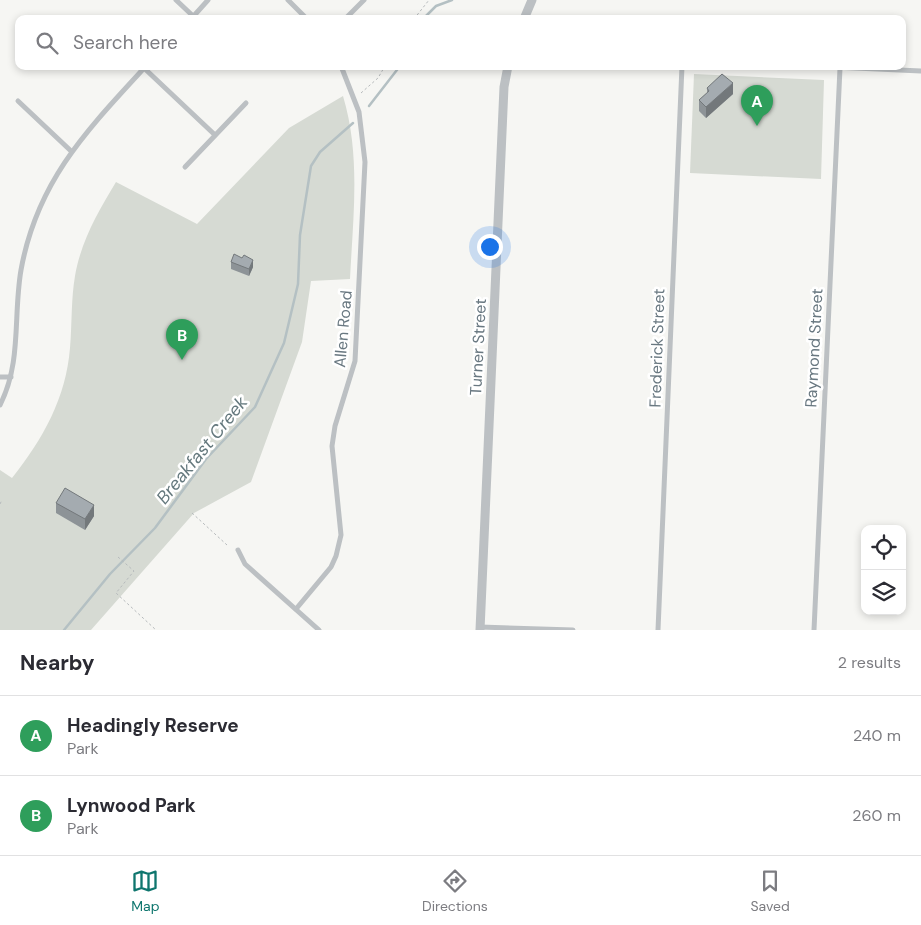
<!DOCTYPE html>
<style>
body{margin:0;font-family:"DM Sans",sans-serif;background:#f7f7f7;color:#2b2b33}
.controls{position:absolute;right:15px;bottom:15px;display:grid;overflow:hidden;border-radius:10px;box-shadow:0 2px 8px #0003}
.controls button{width:45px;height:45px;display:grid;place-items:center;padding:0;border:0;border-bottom:1px solid #e1e1e2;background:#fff;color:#2b2b33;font:25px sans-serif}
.you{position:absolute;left:489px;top:246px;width:18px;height:18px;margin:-12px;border:4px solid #fff;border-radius:50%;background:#1a73e8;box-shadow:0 0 0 8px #1a73e833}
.badge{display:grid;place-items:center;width:32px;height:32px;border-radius:50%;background:#0f766e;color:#fff;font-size:16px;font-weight:700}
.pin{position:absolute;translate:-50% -41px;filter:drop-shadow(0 1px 2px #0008)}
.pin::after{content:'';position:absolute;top:26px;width:18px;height:15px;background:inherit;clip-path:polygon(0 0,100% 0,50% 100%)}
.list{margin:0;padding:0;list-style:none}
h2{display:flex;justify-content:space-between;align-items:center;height:65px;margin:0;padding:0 20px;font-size:21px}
h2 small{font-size:16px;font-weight:400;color:#7c7c81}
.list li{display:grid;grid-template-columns:32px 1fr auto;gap:15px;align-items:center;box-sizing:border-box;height:80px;padding:0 20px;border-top:1px solid #e1e1e2}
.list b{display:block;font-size:19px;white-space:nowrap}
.list p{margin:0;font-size:16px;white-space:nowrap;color:#7c7c81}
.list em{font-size:16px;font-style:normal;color:#7c7c81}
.icon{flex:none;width:28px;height:28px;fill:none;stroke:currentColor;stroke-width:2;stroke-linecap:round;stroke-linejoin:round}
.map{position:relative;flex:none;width:921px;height:630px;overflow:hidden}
.search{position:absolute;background:#fff;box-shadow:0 2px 8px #0003;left:15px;right:15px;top:15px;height:55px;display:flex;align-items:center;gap:12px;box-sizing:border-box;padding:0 18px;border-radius:10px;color:#7c7c81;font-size:19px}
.sheet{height:225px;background:#fff}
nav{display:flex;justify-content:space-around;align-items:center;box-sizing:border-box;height:70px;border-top:1px solid #e1e1e2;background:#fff;font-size:14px;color:#7c7c81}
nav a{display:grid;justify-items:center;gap:2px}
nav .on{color:#0f766e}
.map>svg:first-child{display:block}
.green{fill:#d6dad3}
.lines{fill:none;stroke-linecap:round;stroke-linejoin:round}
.stream{stroke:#b4c0c3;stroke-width:2.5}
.path{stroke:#b6babc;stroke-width:1;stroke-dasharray:2.5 2.5;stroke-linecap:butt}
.minor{stroke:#bcc0c3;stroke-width:5}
.tertiary{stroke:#bcc0c3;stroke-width:9}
.wall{fill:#8d9397}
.shaded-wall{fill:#73787b}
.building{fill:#a4abb0;stroke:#73787b}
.labels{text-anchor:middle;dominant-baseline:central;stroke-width:5;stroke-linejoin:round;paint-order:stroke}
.street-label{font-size:16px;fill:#697881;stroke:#fff}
.water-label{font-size:18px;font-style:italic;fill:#64787d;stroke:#fff}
</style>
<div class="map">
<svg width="921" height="630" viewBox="0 0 921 630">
<rect width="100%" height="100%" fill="#f6f6f3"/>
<!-- green -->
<g class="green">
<path d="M 694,74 L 824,80 L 821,179 L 690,173 Z"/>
<path d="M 343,96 C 361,156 353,217 350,279 L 311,281 L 302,342 L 251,482 L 194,513 L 91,630 L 0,630 L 0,470 L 12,478 C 43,439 66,398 70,348 C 72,324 71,299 75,276 C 81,241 98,212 116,182 L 197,224 L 289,128 Z"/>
</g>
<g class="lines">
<!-- stream -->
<g class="stream">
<path d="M 423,19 L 436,6 L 452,0"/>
<path d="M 369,106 L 400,66"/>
<path d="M 64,630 L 110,574 L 155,528 L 206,459 L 255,407 L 284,343 L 298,284 L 300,235 L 311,166 L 320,152 L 353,123"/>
</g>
<!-- path -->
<g class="path">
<path d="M 414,19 L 429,0"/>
<path d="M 361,93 L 378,78 L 385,66"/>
<path d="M 0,504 L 2,500"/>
<path d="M 192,513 L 227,545"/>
<path d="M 118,557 L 134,571 L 116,593 L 156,630"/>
</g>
<!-- minor -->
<g class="minor">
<path d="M 176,0 L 193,16"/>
<path d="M 288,0 L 307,19"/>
<path d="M 191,19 L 208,0"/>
<path d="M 345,19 L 364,0"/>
<path d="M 811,66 L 921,71"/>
<path d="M 144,68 L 215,135"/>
<path d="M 18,101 L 71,151"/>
<path d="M 185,167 L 246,103"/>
<path d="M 0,377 L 11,377"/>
<path d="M 0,405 C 22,362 13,316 21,270 C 37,181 87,130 146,66"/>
<path d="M 238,550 L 245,564 L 319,630"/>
<path d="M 296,609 L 331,567 L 336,556 L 341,535 L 332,446 L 335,426 L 355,361 L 365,162 L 359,112 L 341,66"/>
<path d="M 480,627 L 573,630"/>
<path d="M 658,630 L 682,66"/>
<path d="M 814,630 L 840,68"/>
</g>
<!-- tertiary -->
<g class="tertiary">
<path d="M 524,19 L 532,0"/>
<path d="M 480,630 L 504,87 L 508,66"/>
</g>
</g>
<!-- wall -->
<g class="wall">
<path d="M 707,88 L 733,94 L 706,118 L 699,111 L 699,100 L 707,93 Z"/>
<path d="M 231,262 L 253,267 L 249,276 L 231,269 Z"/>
<path d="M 56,503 L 94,516 L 85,530 L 56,513 Z"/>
</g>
<!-- shaded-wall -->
<g class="shaded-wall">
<path d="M 733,83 L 733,94 L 706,118 L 706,107 Z"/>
<path d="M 253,260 L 253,267 L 249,276 L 249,269 Z"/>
<path d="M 94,505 L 94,516 L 85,530 L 85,519 Z"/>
</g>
<!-- building -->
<g class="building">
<path d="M 722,74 L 733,83 L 706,107 L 699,100 L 709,91 L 707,88 Z"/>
<path d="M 234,254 L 242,258 L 244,255 L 253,260 L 249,269 L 231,262 Z"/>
<path d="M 65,488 L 94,505 L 85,519 L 56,503 Z"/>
</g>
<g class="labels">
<!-- street labels -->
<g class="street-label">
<text transform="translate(343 329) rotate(-85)">Allen Road</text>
<text transform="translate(478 347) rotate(-87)">Turner Street</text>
<text transform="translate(657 348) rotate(-88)">Frederick Street</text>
<text transform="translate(814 348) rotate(-87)">Raymond Street</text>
</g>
<!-- water labels -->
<g class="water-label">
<text transform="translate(202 450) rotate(-51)">Breakfast Creek</text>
</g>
</g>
</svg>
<div class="controls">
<button><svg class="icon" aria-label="locate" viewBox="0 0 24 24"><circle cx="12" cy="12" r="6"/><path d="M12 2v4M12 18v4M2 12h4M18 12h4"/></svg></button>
<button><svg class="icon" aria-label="layers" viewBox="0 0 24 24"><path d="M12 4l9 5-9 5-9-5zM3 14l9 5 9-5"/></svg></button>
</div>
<div class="you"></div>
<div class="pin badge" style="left:757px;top:126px;background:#2e9e5b">A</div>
<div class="pin badge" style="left:182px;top:360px;background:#2e9e5b">B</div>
<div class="search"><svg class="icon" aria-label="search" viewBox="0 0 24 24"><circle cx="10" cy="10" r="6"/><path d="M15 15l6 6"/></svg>Search here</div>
</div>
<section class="sheet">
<h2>Nearby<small>2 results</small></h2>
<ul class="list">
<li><span class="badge" style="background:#2e9e5b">A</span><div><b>Headingly Reserve</b><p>Park</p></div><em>240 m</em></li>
<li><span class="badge" style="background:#2e9e5b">B</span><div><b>Lynwood Park</b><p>Park</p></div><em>260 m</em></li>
</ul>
</section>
<nav>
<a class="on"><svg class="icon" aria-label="map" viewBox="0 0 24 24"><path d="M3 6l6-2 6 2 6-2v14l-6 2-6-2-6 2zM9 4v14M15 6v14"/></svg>Map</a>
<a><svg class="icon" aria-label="directions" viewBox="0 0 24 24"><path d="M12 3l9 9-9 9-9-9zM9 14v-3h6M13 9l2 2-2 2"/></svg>Directions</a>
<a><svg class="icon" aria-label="saved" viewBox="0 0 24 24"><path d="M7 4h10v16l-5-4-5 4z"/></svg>Saved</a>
</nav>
